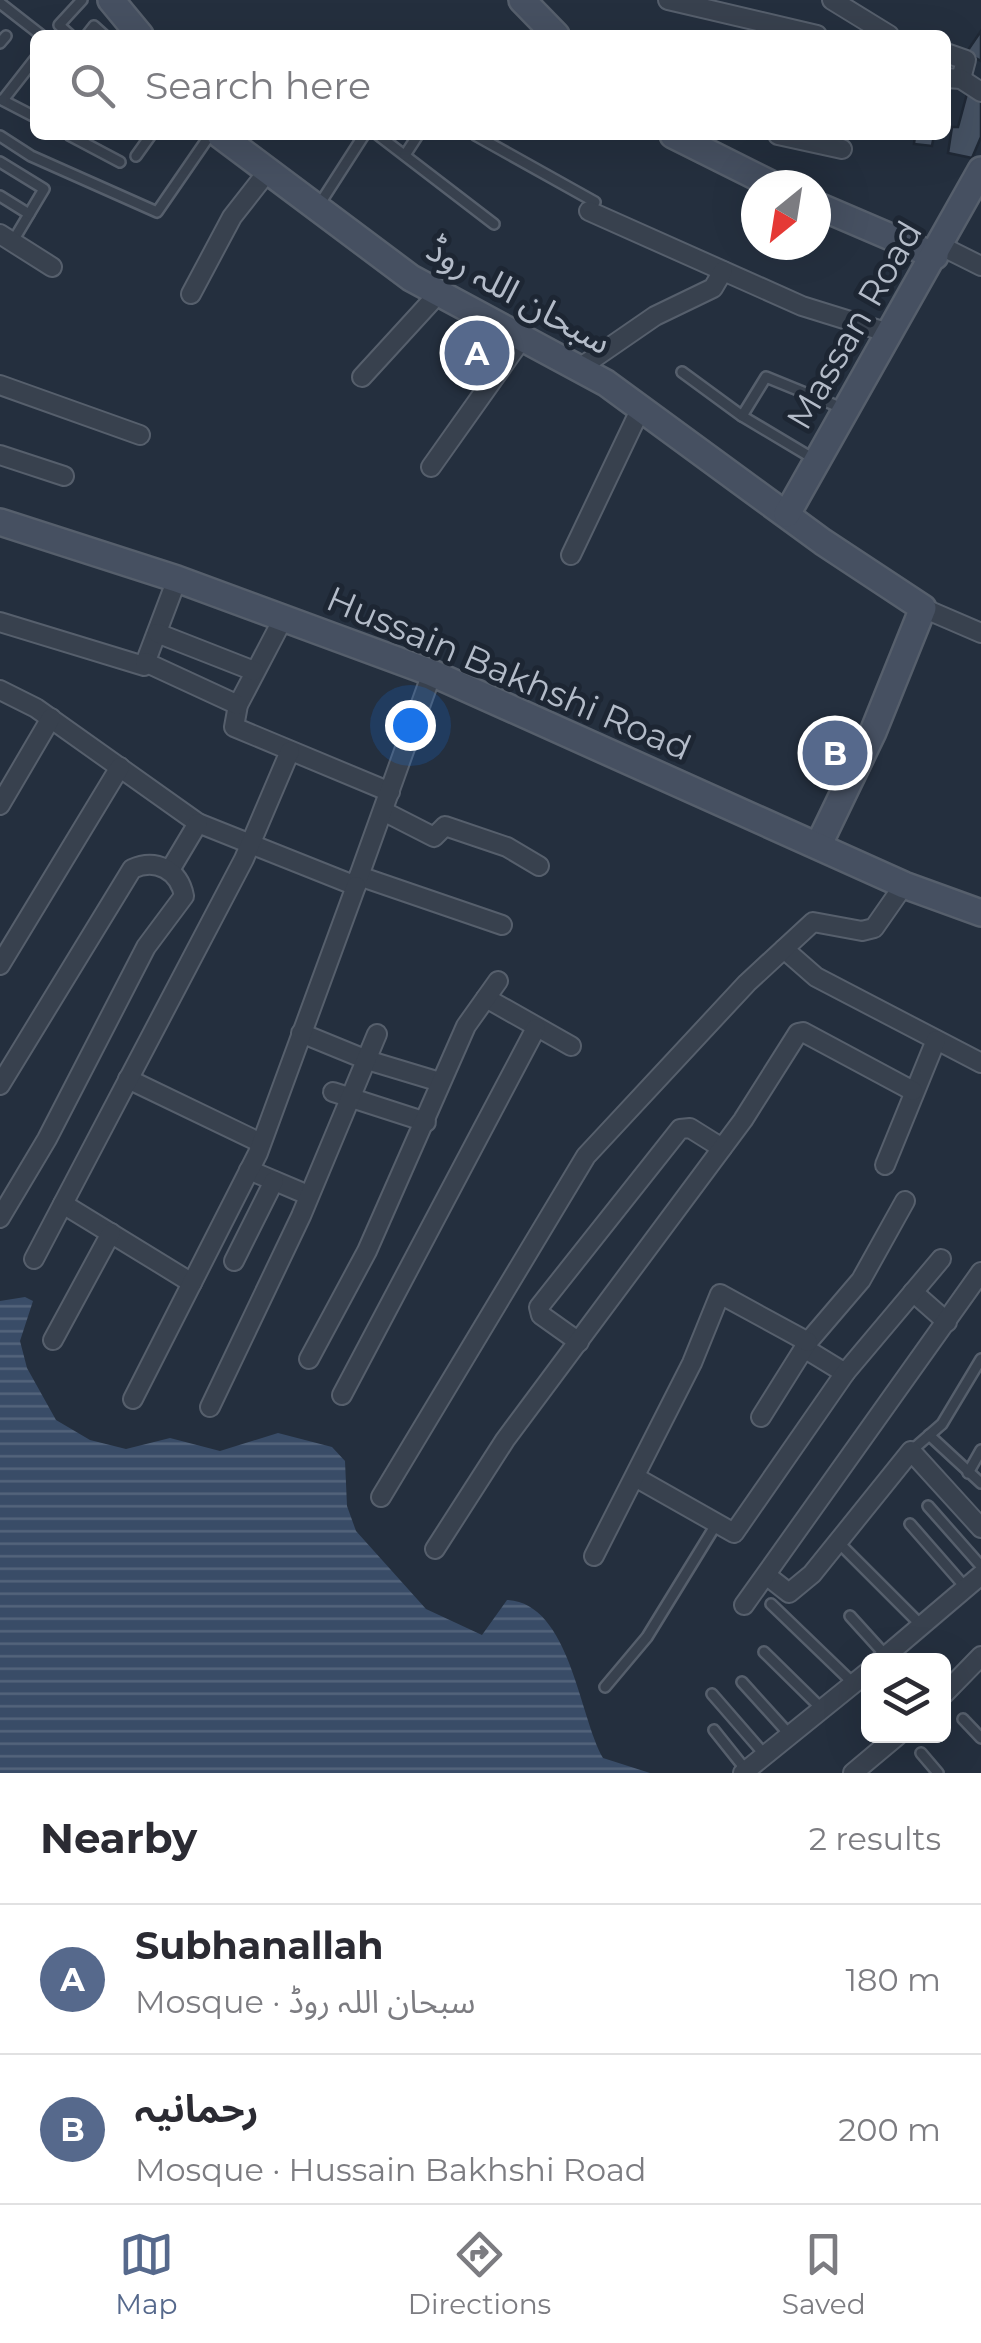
<!DOCTYPE html>
<meta charset="utf-8">
<style>
body{margin:0;font-family:Montserrat,"Noto Sans Arabic",sans-serif;background:#f7f7f7;color:#2b2b33}
.controls{position:absolute;right:30px;bottom:30px;display:grid;overflow:hidden;border-radius:15px;box-shadow:0 10px 40px #0002}
.controls button{width:90px;height:90px;display:grid;place-items:center;padding:0;border:0;border-bottom:2px solid #e1e1e2;background:#fff;color:#2b2b33;font:50px sans-serif}
.compass{position:absolute;left:741px;top:170px;width:90px;height:90px;border-radius:50%;background:#fff;box-shadow:0 10px 40px #0002;rotate:210deg}
.you{position:absolute;left:410px;top:725px;width:35px;height:35px;margin:-25px;border:8px solid #fff;border-radius:50%;background:#1a73e8;box-shadow:0 0 0 15px #1a73e833}
.badge{display:grid;place-items:center;width:65px;height:65px;border-radius:50%;background:#56698c;color:#fff;font-size:32px;font-weight:700}
.pin{position:absolute;translate:-50% -50%;border:5px solid #fff;box-shadow:0 2px 10px #0006}
.list{margin:0;padding:0;list-style:none}
h2{display:flex;justify-content:space-between;align-items:center;height:130px;margin:0;padding:0 40px;font-size:42px}
h2 small{font-size:32px;font-weight:400;color:#7c7c81}
.list li{display:grid;grid-template-columns:65px 1fr auto;gap:30px;align-items:center;box-sizing:border-box;height:150px;padding:0 40px;border-top:2px solid #e1e1e2}
.list b{display:block;font-size:38px;white-space:nowrap}
.list p{margin:0;font-size:32px;white-space:nowrap;color:#7c7c81}
.list em{font-size:32px;font-style:normal;color:#7c7c81}
.icon{flex:none;width:55px;height:55px;fill:none;stroke:currentColor;stroke-width:2;stroke-linecap:round;stroke-linejoin:round}
.map{position:relative;flex:none;width:981px;height:1773px;overflow:hidden}
.search{position:absolute;background:#fff;box-shadow:0 10px 40px #0002;left:30px;right:30px;top:30px;height:110px;display:flex;align-items:center;gap:25px;box-sizing:border-box;padding:0 35px;border-radius:15px;color:#7c7c81;font-size:38px}
.sheet{height:430px;background:#fff}
nav{display:flex;justify-content:space-around;align-items:center;box-sizing:border-box;height:140px;border-top:2px solid #e1e1e2;background:#fff;font-size:28px;color:#7c7c81}
nav a{display:grid;justify-items:center;gap:5px}
nav .on{color:#56698c}
.map>svg:first-child{display:block}
.water{fill:url(#water-rules)}
.building{fill:#455162;stroke:#1f2835;stroke-width:2.5}
.lines{fill:none;stroke-linecap:round;stroke-linejoin:round}
.lane-casing{stroke:#565f6c;stroke-width:14}
.street-casing{stroke:#565f6c;stroke-width:22}
.secondary-casing{stroke:#565f6c;stroke-width:30}
.lane{stroke:#38414e;stroke-width:9}
.street{stroke:#38414e;stroke-width:18}
.secondary{stroke:#465061;stroke-width:25}
.labels{text-anchor:middle;dominant-baseline:central;stroke-width:10;stroke-linejoin:round;paint-order:stroke}
.street-label{font-size:35px;fill:#b4bcc9;stroke:#1d2633}
</style>
<div class="map">
<svg width="981" height="1773" viewBox="0 0 981 1773">
<defs>
<pattern id="water-rules" width="6" height="5" patternUnits="userSpaceOnUse" patternTransform="scale(2.5)"><rect width="6" height="5" fill="#394c67"/><path d="M0 2.5h6" fill="none" stroke="#53647b"/></pattern>
</defs>
<rect width="100%" height="100%" fill="#242f3e"/>
<!-- water -->
<path class="water" d="M 25,1297 L 33,1301 L 20,1341 L 27,1368 L 56,1420 L 90,1440 L 126,1449 L 170,1438 L 220,1451 L 278,1433 L 332,1447 L 345,1461 L 347,1506 L 356,1531 L 426,1609 L 482,1635 L 507,1600 C 570,1603 579,1716 603,1758 L 650,1773 L 0,1773 L 0,1301 Z"/>
<!-- building -->
<g class="building">
<path d="M 981,31 L 981,61 L 966,53 Z"/>
<path d="M 968,90 L 981,97 L 981,137 L 972,158 L 948,153 L 952,127 L 958,127 Z"/>
<path d="M 915,135 L 934,135 L 932,146 L 914,144 Z"/>
<path d="M 467,320 L 511,346 L 485,384 L 443,361 Z"/>
<path d="M 829,728 L 858,744 L 842,777 L 813,763 Z"/>
</g>
<g class="lines">
<defs>
<g id="lane">
<path d="M 0,3 L 41,35"/>
<path d="M 70,35 L 59,25 L 82,0"/>
<path d="M 87,35 L 94,26 L 104,35"/>
<path d="M 0,43 L 6,36"/>
<path d="M 2,100 L 35,117"/>
<path d="M 3,100 L 35,59"/>
<path d="M 69,135 L 120,162"/>
<path d="M 378,135 L 494,224"/>
<path d="M 475,135 L 595,202 L 589,211"/>
<path d="M 0,136 L 31,156 L 157,212 L 210,135"/>
<path d="M 405,155 L 418,135"/>
<path d="M 136,156 L 151,135"/>
<path d="M 0,162 L 44,189 L 13,241"/>
<path d="M 0,196 L 29,214"/>
<path d="M 319,205 L 364,135"/>
<path d="M 682,372 L 742,416 L 814,459"/>
<path d="M 742,416 L 766,377 L 842,408"/>
<path d="M 929,1435 L 981,1483"/>
<path d="M 911,1451 L 942,1424 L 981,1359"/>
<path d="M 968,1473 L 981,1450"/>
<path d="M 928,1506 L 981,1566"/>
<path d="M 910,1524 L 966,1588"/>
<path d="M 838,1542 L 922,1626"/>
<path d="M 771,1604 L 854,1684"/>
<path d="M 850,1616 L 888,1658"/>
<path d="M 764,1652 L 821,1708"/>
<path d="M 742,1682 L 789,1734"/>
<path d="M 605,1687 L 647,1637 L 717,1523"/>
<path d="M 712,1694 L 765,1755"/>
<path d="M 963,1719 L 981,1738"/>
<path d="M 714,1730 L 746,1770"/>
<path d="M 921,1753 L 938,1773"/>
</g>
<g id="street">
<path d="M 668,0 L 817,35"/>
<path d="M 832,0 L 889,35"/>
<path d="M 946,53 L 966,60 L 961,79"/>
<path d="M 946,78 L 961,79 L 981,92"/>
<path d="M 778,135 L 842,149"/>
<path d="M 589,211 L 802,306 L 889,333"/>
<path d="M 0,234 L 52,267"/>
<path d="M 941,246 L 981,266"/>
<path d="M 191,294 L 232,217 L 268,171"/>
<path d="M 581,367 L 655,316 L 713,288 L 723,271"/>
<path d="M 362,377 L 438,294"/>
<path d="M 0,385 L 140,435"/>
<path d="M 0,455 L 64,476"/>
<path d="M 431,467 L 521,340"/>
<path d="M 571,555 L 640,410"/>
<path d="M 923,608 L 981,633"/>
<path d="M 284,617 L 238,705 L 234,727 L 390,792"/>
<path d="M 0,622 L 144,666 L 177,579"/>
<path d="M 157,633 L 254,671"/>
<path d="M 145,662 L 238,705"/>
<path d="M 0,690 L 36,708 L 198,823 L 356,886 L 359,876 L 502,925"/>
<path d="M 0,805 L 51,718"/>
<path d="M 383,811 L 434,837 L 445,826 L 507,847 L 539,866"/>
<path d="M 170,870 L 198,823"/>
<path d="M 359,876 L 432,673"/>
<path d="M 784,949 L 816,977 L 981,1063"/>
<path d="M 0,965 L 120,767"/>
<path d="M 486,998 L 571,1046"/>
<path d="M 301,1033 L 367,1060 L 440,1082"/>
<path d="M 128,1079 L 261,1143"/>
<path d="M 0,1085 L 132,869 C 156,858 179,870 184,896 L 146,947 L 47,1139 L 0,1218"/>
<path d="M 333,1092 L 426,1122"/>
<path d="M 885,1165 L 936,1040"/>
<path d="M 249,1170 L 308,1195"/>
<path d="M 63,1204 L 192,1283"/>
<path d="M 34,1259 L 244,859 L 290,751"/>
<path d="M 234,1261 L 274,1181"/>
<path d="M 913,1292 L 947,1322"/>
<path d="M 53,1340 L 111,1233"/>
<path d="M 579,1342 L 541,1315 L 539,1307 L 680,1129 L 690,1128 L 722,1148"/>
<path d="M 804,1348 L 845,1373"/>
<path d="M 309,1359 L 367,1251 L 466,1026 L 498,981"/>
<path d="M 342,1395 L 536,1028"/>
<path d="M 133,1399 L 258,1153 L 356,886"/>
<path d="M 210,1407 L 301,1216 L 377,1034"/>
<path d="M 761,1417 L 808,1342 L 861,1280 L 905,1201"/>
<path d="M 635,1477 L 734,1533 L 845,1373 L 941,1259"/>
<path d="M 381,1497 L 586,1156 L 747,983 L 813,922 L 862,931 L 874,928 L 904,885"/>
<path d="M 435,1549 L 505,1440 L 743,1120 L 798,1033 L 803,1032 L 913,1091"/>
<path d="M 594,1556 L 692,1363 L 720,1294 L 808,1342"/>
<path d="M 766,1575 L 789,1593 L 812,1574 L 911,1451 L 981,1528"/>
<path d="M 744,1605 L 981,1272"/>
<path d="M 881,1660 L 981,1575"/>
<path d="M 944,1694 L 981,1656"/>
<path d="M 743,1773 L 868,1672"/>
<path d="M 853,1773 L 897,1736"/>
</g>
<g id="secondary">
<path d="M 111,0 L 140,35"/>
<path d="M 522,0 L 556,35"/>
<path d="M 220,135 L 411,278 L 606,383 L 823,542 L 923,608 L 873,732 L 819,844"/>
<path d="M 673,135 L 773,185"/>
<path d="M 816,205 L 935,256"/>
<path d="M 787,514 L 981,170"/>
<path d="M 0,522 L 177,579 L 432,673 L 904,885 L 981,913"/>
</g>
</defs>
<!-- lane casing -->
<use href="#lane" class="lane-casing"/>
<!-- street casing -->
<use href="#street" class="street-casing"/>
<!-- secondary casing -->
<use href="#secondary" class="secondary-casing"/>
<!-- lane -->
<use href="#lane" class="lane"/>
<!-- street -->
<use href="#street" class="street"/>
<!-- secondary -->
<use href="#secondary" class="secondary"/>
</g>
<g class="labels">
<!-- street labels -->
<g class="street-label">
<text transform="translate(519 295) rotate(29)">سبحان اللہ روڈ</text>
<text transform="translate(854 325) rotate(-60)">Massan Road</text>
<text transform="translate(509 673) rotate(23)">Hussain Bakhshi Road</text>
</g>
</g>
</svg>
<div class="controls">
<button><svg class="icon" aria-label="layers" viewBox="0 0 24 24"><path d="M12 4l9 5-9 5-9-5zM3 14l9 5 9-5"/></svg></button>
</div>
<svg class="compass" viewBox="-18 -18 36 36"><path d="M0-13l5 13h-10z" fill="#e53935"/><path d="M0 13l5-13h-10z" fill="#7c7c81"/></svg>
<div class="you"></div>
<div class="pin badge" style="left:477px;top:353px">A</div>
<div class="pin badge" style="left:835px;top:753px">B</div>
<div class="search"><svg class="icon" aria-label="search" viewBox="0 0 24 24"><circle cx="10" cy="10" r="6"/><path d="M15 15l6 6"/></svg>Search here</div>
</div>
<section class="sheet">
<h2>Nearby<small>2 results</small></h2>
<ul class="list">
<li><span class="badge">A</span><div><b>Subhanallah</b><p>Mosque · سبحان اللہ روڈ</p></div><em>180 m</em></li>
<li><span class="badge">B</span><div><b>رحمانیہ</b><p>Mosque · Hussain Bakhshi Road</p></div><em>200 m</em></li>
</ul>
</section>
<nav>
<a class="on"><svg class="icon" aria-label="map" viewBox="0 0 24 24"><path d="M3 6l6-2 6 2 6-2v14l-6 2-6-2-6 2zM9 4v14M15 6v14"/></svg>Map</a>
<a><svg class="icon" aria-label="directions" viewBox="0 0 24 24"><path d="M12 3l9 9-9 9-9-9zM9 14v-3h6M13 9l2 2-2 2"/></svg>Directions</a>
<a><svg class="icon" aria-label="saved" viewBox="0 0 24 24"><path d="M7 4h10v16l-5-4-5 4z"/></svg>Saved</a>
</nav>
